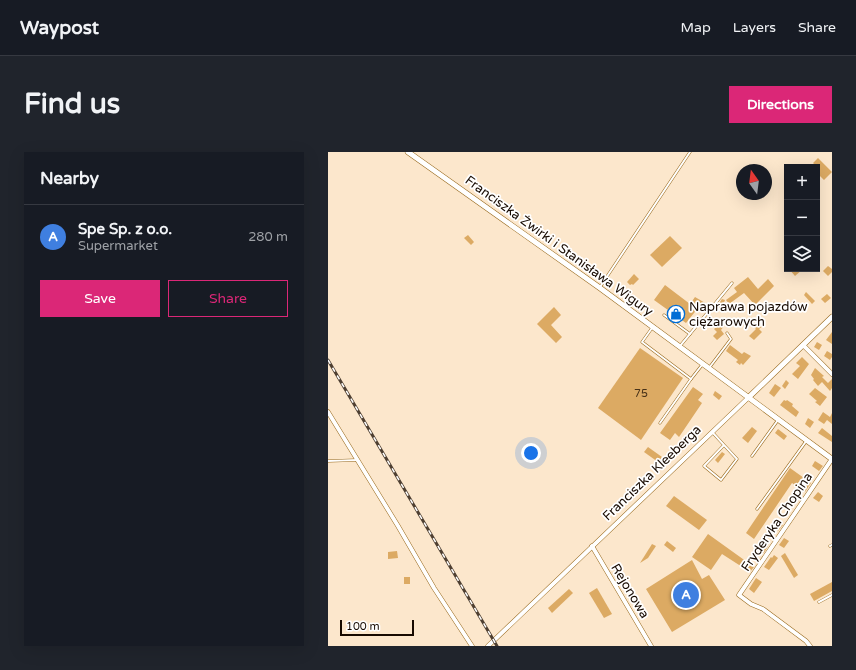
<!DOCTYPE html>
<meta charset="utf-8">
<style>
body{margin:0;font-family:"Varela Round",sans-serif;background:#20242c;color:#f1f3f6}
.controls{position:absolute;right:12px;top:12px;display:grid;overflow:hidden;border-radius:0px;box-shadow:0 4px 16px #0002}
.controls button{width:36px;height:36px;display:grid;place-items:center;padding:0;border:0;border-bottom:1px solid #363941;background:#171b24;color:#f1f3f6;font:20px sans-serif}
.compass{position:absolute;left:408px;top:12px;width:36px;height:36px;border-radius:50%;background:#171b24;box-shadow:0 4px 16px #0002;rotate:346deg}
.scale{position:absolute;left:12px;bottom:10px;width:74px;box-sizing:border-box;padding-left:4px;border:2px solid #170a00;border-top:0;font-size:11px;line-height:14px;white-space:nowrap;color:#170a00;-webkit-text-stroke:3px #fff;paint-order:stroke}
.you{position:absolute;left:203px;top:301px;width:14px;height:14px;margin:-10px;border:3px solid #fff;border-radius:50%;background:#1a73e8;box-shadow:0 0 0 6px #1a73e833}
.badge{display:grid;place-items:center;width:26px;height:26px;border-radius:50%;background:#db2777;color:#fff;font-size:13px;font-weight:700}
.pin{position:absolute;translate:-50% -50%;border:2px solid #fff;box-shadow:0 1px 4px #0006}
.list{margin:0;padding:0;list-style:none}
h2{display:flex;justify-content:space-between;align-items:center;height:52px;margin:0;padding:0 16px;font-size:17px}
h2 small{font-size:13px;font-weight:400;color:#9ea1a6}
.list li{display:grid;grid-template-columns:26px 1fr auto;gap:12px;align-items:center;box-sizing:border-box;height:64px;padding:0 16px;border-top:1px solid #363941}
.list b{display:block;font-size:15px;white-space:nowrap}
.list p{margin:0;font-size:13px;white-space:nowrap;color:#9ea1a6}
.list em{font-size:13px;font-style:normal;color:#9ea1a6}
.actions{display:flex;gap:8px;padding:12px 16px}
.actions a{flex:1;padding:9px 0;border:1px solid #db2777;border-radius:0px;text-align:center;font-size:14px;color:#db2777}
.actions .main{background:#db2777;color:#fff}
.icon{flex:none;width:22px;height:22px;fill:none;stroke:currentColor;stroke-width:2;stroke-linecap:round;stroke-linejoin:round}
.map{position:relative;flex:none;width:504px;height:494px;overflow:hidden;border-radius:0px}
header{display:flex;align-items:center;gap:24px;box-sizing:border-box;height:56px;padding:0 20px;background:#171b24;border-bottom:1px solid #363941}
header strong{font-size:19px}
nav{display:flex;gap:22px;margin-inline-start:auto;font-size:14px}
.intro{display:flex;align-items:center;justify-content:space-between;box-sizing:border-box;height:96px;padding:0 24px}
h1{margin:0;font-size:28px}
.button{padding:10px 18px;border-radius:0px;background:#db2777;color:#fff;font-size:14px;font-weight:700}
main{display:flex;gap:24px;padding:0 24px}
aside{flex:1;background:#171b24;border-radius:0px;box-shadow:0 4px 16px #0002}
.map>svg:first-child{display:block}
.building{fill:#dcaa63}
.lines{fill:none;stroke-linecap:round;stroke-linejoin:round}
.service-casing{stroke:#98691c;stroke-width:3}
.minor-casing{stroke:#98691c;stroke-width:5}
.tertiary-casing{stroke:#98691c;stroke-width:6}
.service{stroke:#fff;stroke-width:2}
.minor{stroke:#fff;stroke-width:4}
.tertiary{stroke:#fff;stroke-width:5}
.rail-casing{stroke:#4e3f31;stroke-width:3}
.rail{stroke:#fff;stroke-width:1.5;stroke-dasharray:4.5;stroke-linecap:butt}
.labels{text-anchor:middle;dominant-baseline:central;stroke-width:3.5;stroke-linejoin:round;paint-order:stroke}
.number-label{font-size:11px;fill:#483219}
.street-label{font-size:13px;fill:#170a00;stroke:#fff}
.poi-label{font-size:13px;fill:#170a00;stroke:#fff;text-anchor:start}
</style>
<header>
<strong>Waypost</strong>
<nav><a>Map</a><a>Layers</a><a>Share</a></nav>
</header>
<div class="intro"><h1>Find us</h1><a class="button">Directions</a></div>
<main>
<aside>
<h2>Nearby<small></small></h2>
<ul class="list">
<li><span class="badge" style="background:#3f7fe0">A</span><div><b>Spe Sp. z o.o.</b><p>Supermarket</p></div><em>280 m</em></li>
</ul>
<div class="actions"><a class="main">Save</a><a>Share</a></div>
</aside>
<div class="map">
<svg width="504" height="494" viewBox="0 0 504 494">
<rect width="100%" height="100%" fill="#fce7cc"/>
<!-- building -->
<g class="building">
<path d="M 490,6 L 504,20 L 496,28 L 489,21 L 489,15 L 485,11 Z"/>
<path d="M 140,83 L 146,90 L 143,93 L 136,86 Z"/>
<path d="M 342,84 L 354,96 L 334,115 L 322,103 Z"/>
<path d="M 500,114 L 504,117 L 504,120 L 500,124 L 495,119 Z"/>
<path d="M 461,117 L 475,117 L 467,124 Z"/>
<path d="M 306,122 L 311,127 L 305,133 L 304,132 L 302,133 L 299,130 Z"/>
<path d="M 420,125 L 430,137 L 440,127 L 446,134 L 427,153 L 416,141 L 401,152 L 398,148 L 409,140 L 406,136 Z"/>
<path d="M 337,133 L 362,152 L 367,145 L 379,152 L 375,159 L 370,156 L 358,171 L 326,148 Z"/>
<path d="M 478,140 L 487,149 L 484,152 L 476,143 Z"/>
<path d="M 499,142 L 503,146 L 497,151 L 493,147 Z"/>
<path d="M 394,147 L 397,148 L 393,158 L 388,156 Z"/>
<path d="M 226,155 L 233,163 L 223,173 L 234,185 L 228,191 L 209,172 Z"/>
<path d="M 431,170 L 435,174 L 431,177 L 434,180 L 426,188 L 421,184 L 428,177 L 426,175 Z"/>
<path d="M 393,171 L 396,174 L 393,178 L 396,182 L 389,188 L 385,184 L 389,180 L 386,177 Z"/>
<path d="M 504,180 L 504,192 L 498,188 Z"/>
<path d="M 489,190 L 494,193 L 491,198 L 486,195 Z"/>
<path d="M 402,193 L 414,202 L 416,200 L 423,204 L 415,213 L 413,211 L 412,213 L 408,210 L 410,208 L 398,199 Z"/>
<path d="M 312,196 L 355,226 L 313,288 L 270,256 Z"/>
<path d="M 499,199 L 504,202 L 504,205 L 502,208 L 496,204 Z"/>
<path d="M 474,205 L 481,212 L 470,227 L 464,222 L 472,214 L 468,211 Z"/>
<path d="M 487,216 L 496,224 L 494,225 L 500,231 L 504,227 L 504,236 L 502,239 L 494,230 L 490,234 L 485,228 L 486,227 L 483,223 Z"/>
<path d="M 458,228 L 461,231 L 457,237 L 454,234 Z"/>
<path d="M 447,232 L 453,236 L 446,245 L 441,241 Z"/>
<path d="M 365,235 L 375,242 L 370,248 L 374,251 L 351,285 L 347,281 L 342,288 L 332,281 Z"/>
<path d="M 487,236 L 499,245 L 492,254 L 487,250 L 489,249 L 481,242 Z"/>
<path d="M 387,239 L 394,244 L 391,248 L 385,243 Z"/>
<path d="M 456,248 L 458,249 L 459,248 L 465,252 L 464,254 L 471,260 L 468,265 L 452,253 Z"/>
<path d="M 495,260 L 502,265 L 504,261 L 504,272 L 499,268 L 496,272 L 490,268 Z"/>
<path d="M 480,266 L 486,270 L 482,276 L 477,272 Z"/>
<path d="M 424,275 L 429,279 L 420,291 L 414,286 Z"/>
<path d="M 494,276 L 504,284 L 504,290 L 490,281 Z"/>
<path d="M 450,277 L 459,284 L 456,288 L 447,281 Z"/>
<path d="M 320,295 L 334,305 L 330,310 L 316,300 Z"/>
<path d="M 394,300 L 397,302 L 390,311 L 387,308 Z"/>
<path d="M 487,309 L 495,314 L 491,319 L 484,314 Z"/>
<path d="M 462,316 L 483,331 L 477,340 L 464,331 L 426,387 L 418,381 Z"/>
<path d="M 490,340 L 495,344 L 491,350 L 485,346 Z"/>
<path d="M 346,344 L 379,368 L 371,378 L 338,354 Z"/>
<path d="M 448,370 L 449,371 L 450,370 L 455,373 L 450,379 L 445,374 Z"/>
<path d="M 380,382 L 426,415 L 422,420 L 394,402 L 383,418 L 364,405 Z"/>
<path d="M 456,386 L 461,389 L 456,396 L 451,393 Z"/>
<path d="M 339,389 L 348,396 L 345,400 L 336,393 Z"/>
<path d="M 324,392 L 328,394 L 320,406 L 312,411 Z"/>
<path d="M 437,392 L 440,394 L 436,401 L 432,398 Z"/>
<path d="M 69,399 L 70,406 L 60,407 L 60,400 Z"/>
<path d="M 457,401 L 470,423 L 466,426 L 453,404 Z"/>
<path d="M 446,403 L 450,406 L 441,418 L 436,415 L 443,405 L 444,406 Z"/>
<path d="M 364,408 L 374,427 L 381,423 L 397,448 L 344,480 L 318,437 Z"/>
<rect x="76" y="425" width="6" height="7"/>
<path d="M 428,426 L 434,430 L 426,441 L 421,437 Z"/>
<path d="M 504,430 L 504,439 L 486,449 L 482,442 Z"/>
<path d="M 269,436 L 284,462 L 276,466 L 261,441 Z"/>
<path d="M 241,437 L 245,441 L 224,461 L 220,456 Z"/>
</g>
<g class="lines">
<defs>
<g id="service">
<path d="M 272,135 L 362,0"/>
<path d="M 336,163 L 362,182"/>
<path d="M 324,176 L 314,190 L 363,227 L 374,213"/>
<path d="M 352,194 L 404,131"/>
<path d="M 381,216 L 403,187 L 399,181"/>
<path d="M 332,271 L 363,227"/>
<path d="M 385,281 L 396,293 L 376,314 L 393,328 L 409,307 L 396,293"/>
<path d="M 424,304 L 450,268"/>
<path d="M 0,309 L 29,308"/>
<path d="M 429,357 L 479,288"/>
<path d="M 502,394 L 504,393"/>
<path d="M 491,450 L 504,443"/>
</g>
<g id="minor">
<path d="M 475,193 L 504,222"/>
<path d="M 0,260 L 70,374 L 106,436 L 144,494"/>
<path d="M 264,394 L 323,494"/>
<path d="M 160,494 L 421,245"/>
<path d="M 482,494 L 478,489 L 435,457 L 423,452 L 411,443 L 504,307"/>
</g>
<g id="tertiary">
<path d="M 80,0 L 272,136 L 504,307"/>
<path d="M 421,245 L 504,165"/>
</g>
</defs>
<!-- service casing -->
<use href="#service" class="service-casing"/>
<!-- minor casing -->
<use href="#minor" class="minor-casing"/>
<!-- tertiary casing -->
<use href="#tertiary" class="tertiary-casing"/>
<!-- service -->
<use href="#service" class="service"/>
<!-- minor -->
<use href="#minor" class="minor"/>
<!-- tertiary -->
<use href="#tertiary" class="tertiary"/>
<defs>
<path id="rail" d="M 0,208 L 169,494"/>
</defs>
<!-- rail casing -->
<use href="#rail" class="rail-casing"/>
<!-- rail -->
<use href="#rail" class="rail"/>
</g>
<!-- icons -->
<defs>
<symbol id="shop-ring" viewBox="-11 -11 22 22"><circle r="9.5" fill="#fff" stroke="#016dd5" stroke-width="1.5"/><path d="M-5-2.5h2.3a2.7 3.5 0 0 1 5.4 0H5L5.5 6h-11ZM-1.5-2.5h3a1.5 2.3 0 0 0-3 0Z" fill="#016dd5"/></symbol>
</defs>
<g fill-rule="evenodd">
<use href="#shop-ring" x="338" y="152" width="20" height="20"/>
</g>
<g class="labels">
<!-- number labels -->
<g class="number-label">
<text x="313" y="241">75</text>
</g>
<!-- street labels -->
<g class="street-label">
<text transform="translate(231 94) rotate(36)">Franciszka Żwirki i Stanisława Wigury</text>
<text transform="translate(324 321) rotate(-44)">Franciszka Kleeberga</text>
<text transform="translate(449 370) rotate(-56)">Fryderyka Chopina</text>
<text transform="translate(302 439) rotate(59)">Rejonowa</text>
</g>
<!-- poi labels -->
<g class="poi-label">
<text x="361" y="155">Naprawa pojazdów<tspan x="361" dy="15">ciężarowych</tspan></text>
</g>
</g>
</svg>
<div class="controls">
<button>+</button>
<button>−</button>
<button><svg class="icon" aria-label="layers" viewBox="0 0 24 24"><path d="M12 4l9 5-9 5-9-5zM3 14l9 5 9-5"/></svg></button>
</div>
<svg class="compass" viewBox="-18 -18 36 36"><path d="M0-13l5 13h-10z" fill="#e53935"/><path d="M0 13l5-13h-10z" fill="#9ea1a6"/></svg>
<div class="scale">100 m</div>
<div class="you"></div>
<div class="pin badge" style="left:358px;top:443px;background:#3f7fe0">A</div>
</div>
</main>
